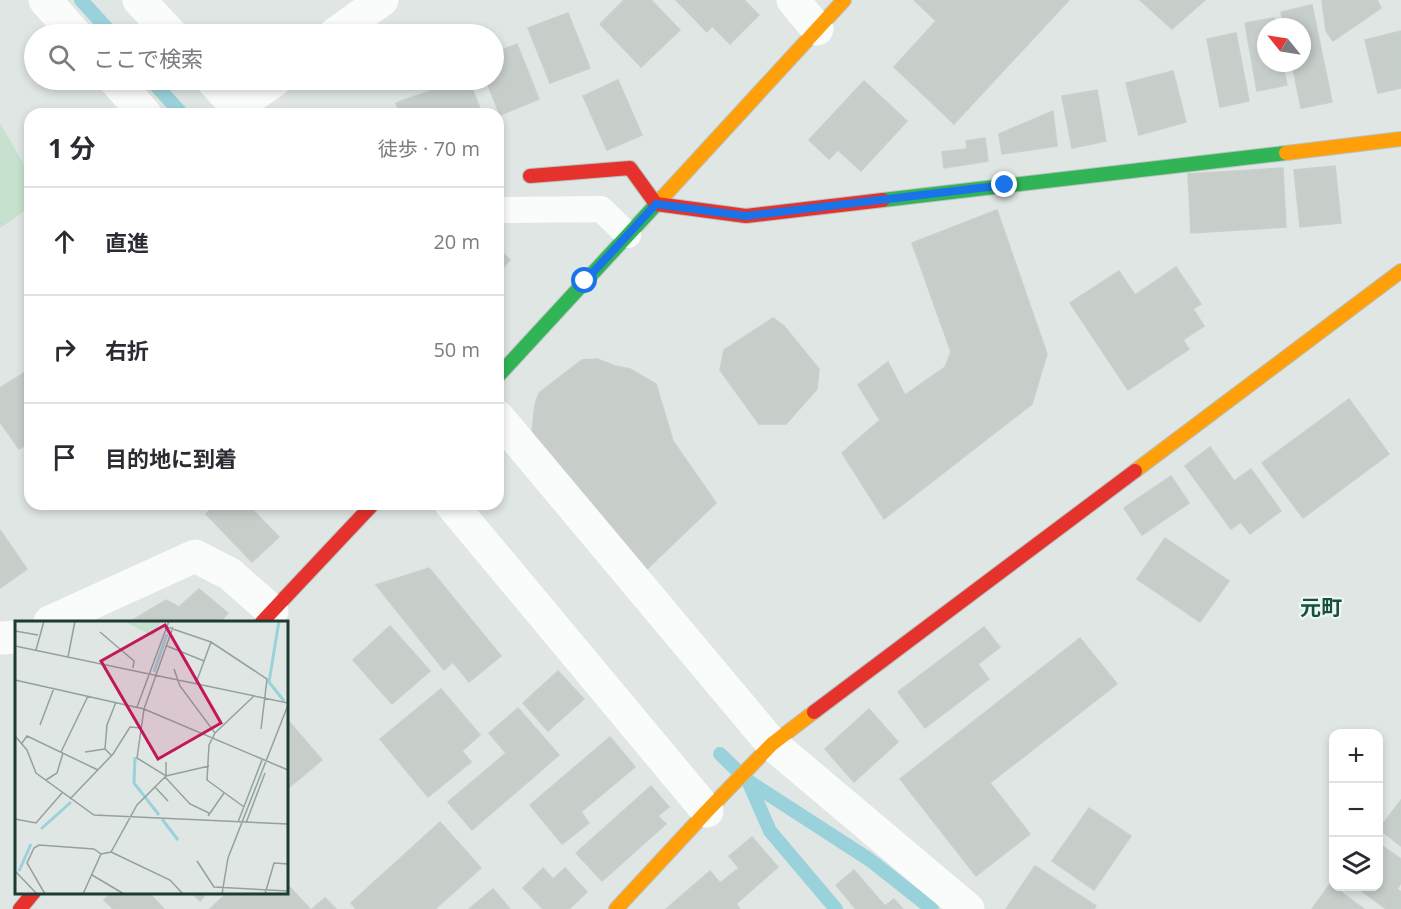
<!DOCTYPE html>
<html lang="ja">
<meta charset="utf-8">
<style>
body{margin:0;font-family:"Open Sans","Noto Sans JP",sans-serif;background:#f2f2f3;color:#2b2b33}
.controls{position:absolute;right:18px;bottom:18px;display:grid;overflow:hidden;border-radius:12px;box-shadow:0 3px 9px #0003}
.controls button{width:54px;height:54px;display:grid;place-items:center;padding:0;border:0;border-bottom:2px solid #e1e1e2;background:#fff;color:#2b2b33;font:30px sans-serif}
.compass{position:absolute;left:1257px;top:18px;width:54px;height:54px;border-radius:50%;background:#fff;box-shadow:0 3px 9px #0003;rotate:300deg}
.stop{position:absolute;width:18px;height:18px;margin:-14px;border:4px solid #1a73e8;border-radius:50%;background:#fff}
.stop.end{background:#1a73e8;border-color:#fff;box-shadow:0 2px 6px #0008}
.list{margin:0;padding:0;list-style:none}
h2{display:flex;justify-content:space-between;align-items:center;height:78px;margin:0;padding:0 24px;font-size:26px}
h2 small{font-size:20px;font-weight:400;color:#7c7c81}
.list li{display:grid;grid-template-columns:39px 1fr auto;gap:18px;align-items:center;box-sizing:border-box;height:108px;padding:0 24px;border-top:2px solid #e1e1e2}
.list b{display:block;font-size:22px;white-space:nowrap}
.list em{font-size:20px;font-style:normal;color:#7c7c81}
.icon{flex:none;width:33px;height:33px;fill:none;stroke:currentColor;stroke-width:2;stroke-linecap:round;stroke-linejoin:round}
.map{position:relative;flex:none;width:1401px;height:909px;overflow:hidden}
.search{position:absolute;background:#fff;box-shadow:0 3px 9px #0003;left:24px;top:24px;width:480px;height:66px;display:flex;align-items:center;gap:15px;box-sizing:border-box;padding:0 21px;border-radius:33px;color:#7c7c81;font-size:22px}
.panel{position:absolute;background:#fff;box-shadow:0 3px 9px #0003;left:24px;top:108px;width:480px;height:402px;border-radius:18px}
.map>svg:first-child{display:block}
.green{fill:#c6e2ce}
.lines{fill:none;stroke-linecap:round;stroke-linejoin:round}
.stream{stroke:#9ad2db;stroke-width:14}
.building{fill:#c7ceca;stroke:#c8cfcc;stroke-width:1.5}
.fast-casing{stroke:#b8c3bf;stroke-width:16}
.slow-casing{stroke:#b8c3bf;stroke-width:16}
.jam-casing{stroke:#b8c3bf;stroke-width:16}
.lane{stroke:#fafbfb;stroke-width:26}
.street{stroke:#fafbfb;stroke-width:33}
.fast{stroke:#30b455;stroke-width:14}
.slow{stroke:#ff9f0a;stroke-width:14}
.jam{stroke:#e5322d;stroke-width:14}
.route{stroke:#1a73e8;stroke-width:8}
.labels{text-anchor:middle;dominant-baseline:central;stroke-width:4.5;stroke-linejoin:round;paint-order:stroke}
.quarter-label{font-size:21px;font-weight:bold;fill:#174e40;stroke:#ecf7f1}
.inset-river{fill:none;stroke:#9ad2db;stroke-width:3}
.inset-road{fill:none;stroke:#92a29c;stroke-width:1.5}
.view{fill:#c2185b;fill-opacity:0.15;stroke:#c2185b;stroke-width:3}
.inset-edge{fill:none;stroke:#1c3b32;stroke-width:3}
</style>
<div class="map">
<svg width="1401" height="909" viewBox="0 0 1401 909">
<rect width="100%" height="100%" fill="#e0e6e3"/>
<!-- green -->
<path class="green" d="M 0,123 L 30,175 L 30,207 L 0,228 Z"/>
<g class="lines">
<!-- stream -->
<g class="stream">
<path d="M 81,0 L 112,34"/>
<path d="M 151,80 L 182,114"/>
<path d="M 720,754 L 748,781 L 870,860 L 932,909"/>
<path d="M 748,781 L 770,831 L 836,909"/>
</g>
</g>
<!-- building -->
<g class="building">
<path d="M 624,0 L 651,0 L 680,30 L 641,67 L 600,24 Z"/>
<path d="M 676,0 L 744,0 L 759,15 L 730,44 L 712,26 L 707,32 Z"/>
<path d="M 914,0 L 1069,0 L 954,124 L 894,67 L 936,21 Z"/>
<path d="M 1140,0 L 1205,0 L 1172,29 Z"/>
<path d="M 1322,0 L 1377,0 L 1381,8 L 1333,41 L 1326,31 Z"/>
<path d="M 1312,5 L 1332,102 L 1301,108 L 1292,63 L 1302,63 L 1302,27 L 1284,27 L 1281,12 Z"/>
<path d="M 568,13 L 590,68 L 550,83 L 528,28 Z"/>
<path d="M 1274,18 L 1276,27 L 1266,27 L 1266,63 L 1282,63 L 1287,85 L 1257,91 L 1245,23 Z"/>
<path d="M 1401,31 L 1401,88 L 1378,93 L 1365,40 Z"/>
<path d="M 1236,33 L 1249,101 L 1220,107 L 1207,39 Z"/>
<path d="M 517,44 L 539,99 L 500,115 L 486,80 L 494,80 L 494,53 Z"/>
<path d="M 1173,71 L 1186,122 L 1139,135 L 1126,83 Z"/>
<path d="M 461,80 L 469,80 L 482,114 L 400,114 L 396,103 Z"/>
<path d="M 618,80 L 642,135 L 607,150 L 583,96 Z"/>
<path d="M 864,81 L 907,121 L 861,171 L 838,150 L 829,159 L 809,140 Z"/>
<path d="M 1097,90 L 1106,141 L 1072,148 L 1062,96 Z"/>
<path d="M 1053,111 L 1057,146 L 1002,154 L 999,134 Z"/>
<path d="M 985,138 L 988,161 L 944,168 L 942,152 L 967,149 L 966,141 Z"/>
<path d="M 1335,166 L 1341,223 L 1300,227 L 1294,170 Z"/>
<path d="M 1283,168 L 1286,227 L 1191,233 L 1188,174 Z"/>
<path d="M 997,210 L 1047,354 L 1032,404 L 884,519 L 842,453 L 880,420 L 858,385 L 888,362 L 905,395 L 945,367 L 951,352 L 912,243 Z"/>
<path d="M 498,248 L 510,260 L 498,273 Z"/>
<path d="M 1176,267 L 1201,304 L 1193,309 L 1204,326 L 1183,340 L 1189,349 L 1128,390 L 1070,303 L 1119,271 L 1135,295 Z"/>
<path d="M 773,318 L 784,326 L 819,369 L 817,389 L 786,424 L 759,424 L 720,370 L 724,350 Z"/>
<path d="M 597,359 L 615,366 L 630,369 L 656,384 L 673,441 L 716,503 L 647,569 L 532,431 L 535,405 L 539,393 L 582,360 Z"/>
<path d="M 30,369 L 30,442 L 19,449 L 0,422 L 0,388 Z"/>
<path d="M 1349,399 L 1389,454 L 1303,518 L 1262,463 Z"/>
<path d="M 1210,447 L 1234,481 L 1251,469 L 1281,511 L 1250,534 L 1241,522 L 1231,529 L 1185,466 Z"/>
<path d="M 1171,476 L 1189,503 L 1142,535 L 1124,508 Z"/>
<path d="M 216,504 L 247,504 L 279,537 L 252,562 L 206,514 Z"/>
<path d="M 0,530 L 27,569 L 0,588 Z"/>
<path d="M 1165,538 L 1229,581 L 1200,622 L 1137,579 Z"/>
<path d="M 429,568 L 501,656 L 469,682 L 453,662 L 444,670 L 376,585 Z"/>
<path d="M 199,589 L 228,613 L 220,622 L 133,622 L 131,621 L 166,600 L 179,607 Z"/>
<path d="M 390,626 L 430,671 L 392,704 L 353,660 Z"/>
<path d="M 984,627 L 1000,647 L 978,664 L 989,679 L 925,728 L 898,692 Z"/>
<path d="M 1080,638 L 1117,684 L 990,783 L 1030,834 L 976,876 L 900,779 Z"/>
<path d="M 558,671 L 584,699 L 548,731 L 523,703 Z"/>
<path d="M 441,689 L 480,735 L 462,751 L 471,762 L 428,797 L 380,739 Z"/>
<path d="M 518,708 L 559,755 L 472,830 L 448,802 L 506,753 L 489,733 Z"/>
<path d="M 869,709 L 898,742 L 854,782 L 825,749 Z"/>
<path d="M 286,718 L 322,760 L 286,790 Z"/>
<path d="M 610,737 L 635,767 L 581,812 L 589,823 L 562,844 L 530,805 Z"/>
<path d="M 651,786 L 669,807 L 658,816 L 666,824 L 602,881 L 576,853 Z"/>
<path d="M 1401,800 L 1401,846 L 1379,829 Z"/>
<path d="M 1089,808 L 1131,836 L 1094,890 L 1052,861 Z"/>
<path d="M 440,822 L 481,868 L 435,909 L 356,909 L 351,903 Z"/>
<path d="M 752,837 L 778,867 L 736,904 L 740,909 L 666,909 L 710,871 L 720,883 L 739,868 L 729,856 Z"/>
<path d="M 1378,843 L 1401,859 L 1401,883 L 1397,889 L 1401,892 L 1401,909 L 1386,909 L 1355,886 L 1378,886 Z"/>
<path d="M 1035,866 L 1096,906 L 1094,909 L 1006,909 Z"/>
<path d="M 543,868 L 553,879 L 565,868 L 587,892 L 569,909 L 543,909 L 523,888 Z"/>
<path d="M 854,870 L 885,906 L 894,899 L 903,909 L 856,909 L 836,885 Z"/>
<path d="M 286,883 L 310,909 L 210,909 L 228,892 L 286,892 Z"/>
<path d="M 1330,884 L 1364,909 L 1312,909 Z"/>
<path d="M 493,889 L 510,909 L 469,909 Z"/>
<path d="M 112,892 L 151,892 L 150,894 L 164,909 L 113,909 L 104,900 Z"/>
<path d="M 191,892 L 208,892 L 200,901 Z"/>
<path d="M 325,898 L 336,909 L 312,909 Z"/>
</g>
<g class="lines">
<defs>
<g id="fast">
<path d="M 883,200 L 1286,153"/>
<path d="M 498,376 L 663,197"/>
</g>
<g id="slow">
<path d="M 1286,153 L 1401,139"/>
<path d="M 663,197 L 844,0"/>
<path d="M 1135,471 L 1401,271"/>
<path d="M 616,909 L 707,811 L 772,744 L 814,712"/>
</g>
<g id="jam">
<path d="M 530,176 L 630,168 L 656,204 L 746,216 L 883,200"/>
<path d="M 262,622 L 373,504"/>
<path d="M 814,712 L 1135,471"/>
<path d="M 20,909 L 34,892"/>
</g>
</defs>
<!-- fast casing -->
<use href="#fast" class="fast-casing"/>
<!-- slow casing -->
<use href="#slow" class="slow-casing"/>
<!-- jam casing -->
<use href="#jam" class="jam-casing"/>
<!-- lane -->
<path class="lane" d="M 498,210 L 601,209 L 628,235"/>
<!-- street -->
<g class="street">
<path d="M 45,0 L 75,34"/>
<path d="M 139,0 L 171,34"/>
<path d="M 793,0 L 817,29"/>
<path d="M 335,34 L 382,0"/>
<path d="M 115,80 L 145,114"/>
<path d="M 212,80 L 243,114"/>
<path d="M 237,107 L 275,80"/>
<path d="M 498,417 L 772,744 L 968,909"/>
<path d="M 451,504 L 707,811"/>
<path d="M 50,622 L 195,556 L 230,574 L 272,611"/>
<path d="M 0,638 L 16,637"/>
</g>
<!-- fast -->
<use href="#fast" class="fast"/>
<!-- slow -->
<use href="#slow" class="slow"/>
<!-- jam -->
<use href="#jam" class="jam"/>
</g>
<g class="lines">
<!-- route -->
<path class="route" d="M 585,281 L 656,204 L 746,216 L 1005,185"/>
</g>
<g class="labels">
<!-- quarter labels -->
<g class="quarter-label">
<text x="1321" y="607">元町</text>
</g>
</g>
<!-- overview -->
<g transform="translate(15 621)">
<rect width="273" height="273" fill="#e0e6e3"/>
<path d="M 108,0 L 146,0 L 138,15 Z" fill="#c6e2ce"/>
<path class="inset-river" d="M 264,0 L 254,61 L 269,80M 139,51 L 152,13M 120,136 L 119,162 L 144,194M 147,198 L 163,219M 26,208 L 56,181M 4,250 L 16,223"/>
<path class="inset-road" d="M 152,6 L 196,21 L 252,58 L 246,108M 0,10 L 23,14M 85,11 L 119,40 L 118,47M 0,25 L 273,82M 152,25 L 189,40M 21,29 L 29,0M 53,36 L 60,0M 159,48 L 165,65 L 200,112 L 194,124 L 192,159 L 229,186M 0,59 L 129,88 L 273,149M 181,62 L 196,21M 122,86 L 154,0M 25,104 L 39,67M 200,112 L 239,75M 0,115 L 12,129 L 21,152 L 79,194 L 273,203M 7,122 L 12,115 L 83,149M 46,131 L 73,75M 70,131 L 90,128M 96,134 L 90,128 L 92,104 L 101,81M 151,141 L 151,155 L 122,137 L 129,88 L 158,6M 150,156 L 175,183 L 194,192M 31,159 L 42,152 L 48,132M 140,166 L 153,180M 55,178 L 98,133 L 115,106 L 126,107M 193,195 L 209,172M 0,198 L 21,202 L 47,172M 223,201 L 247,139M 231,202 L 250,152M 96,231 L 155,259 L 168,273M 182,240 L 199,266 L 273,270M 0,250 L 22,273M 77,254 L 109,273M 30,273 L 12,242 L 19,227 L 24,224 L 79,228 L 86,233M 68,273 L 86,233 L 96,231 L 122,184 L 151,155 L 194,145M 207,273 L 213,237 L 273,84M 250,273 L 259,242 L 273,243"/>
<path class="view" d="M 150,4 L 206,102 L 143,138 L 86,40 Z"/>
<rect width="273" height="273" class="inset-edge"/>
</g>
</svg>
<div class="controls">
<button>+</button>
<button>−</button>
<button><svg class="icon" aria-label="layers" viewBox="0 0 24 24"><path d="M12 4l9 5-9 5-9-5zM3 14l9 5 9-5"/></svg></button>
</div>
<svg class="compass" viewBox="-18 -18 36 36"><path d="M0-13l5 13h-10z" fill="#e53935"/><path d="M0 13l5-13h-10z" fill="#7c7c81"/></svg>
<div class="stop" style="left:585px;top:281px"></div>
<div class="stop end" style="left:1005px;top:185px"></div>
<div class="search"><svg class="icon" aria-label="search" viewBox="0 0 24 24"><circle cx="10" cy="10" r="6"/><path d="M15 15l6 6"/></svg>ここで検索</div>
<section class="panel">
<h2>1 分<small>徒歩 · 70 m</small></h2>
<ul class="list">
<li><svg class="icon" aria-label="ahead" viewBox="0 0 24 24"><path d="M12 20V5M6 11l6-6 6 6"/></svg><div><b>直進</b></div><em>20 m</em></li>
<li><svg class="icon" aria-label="right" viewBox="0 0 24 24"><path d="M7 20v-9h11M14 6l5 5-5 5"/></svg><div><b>右折</b></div><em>50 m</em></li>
<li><svg class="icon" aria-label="arrive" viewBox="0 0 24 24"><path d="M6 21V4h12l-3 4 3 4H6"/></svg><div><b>目的地に到着</b></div></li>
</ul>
</section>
</div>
